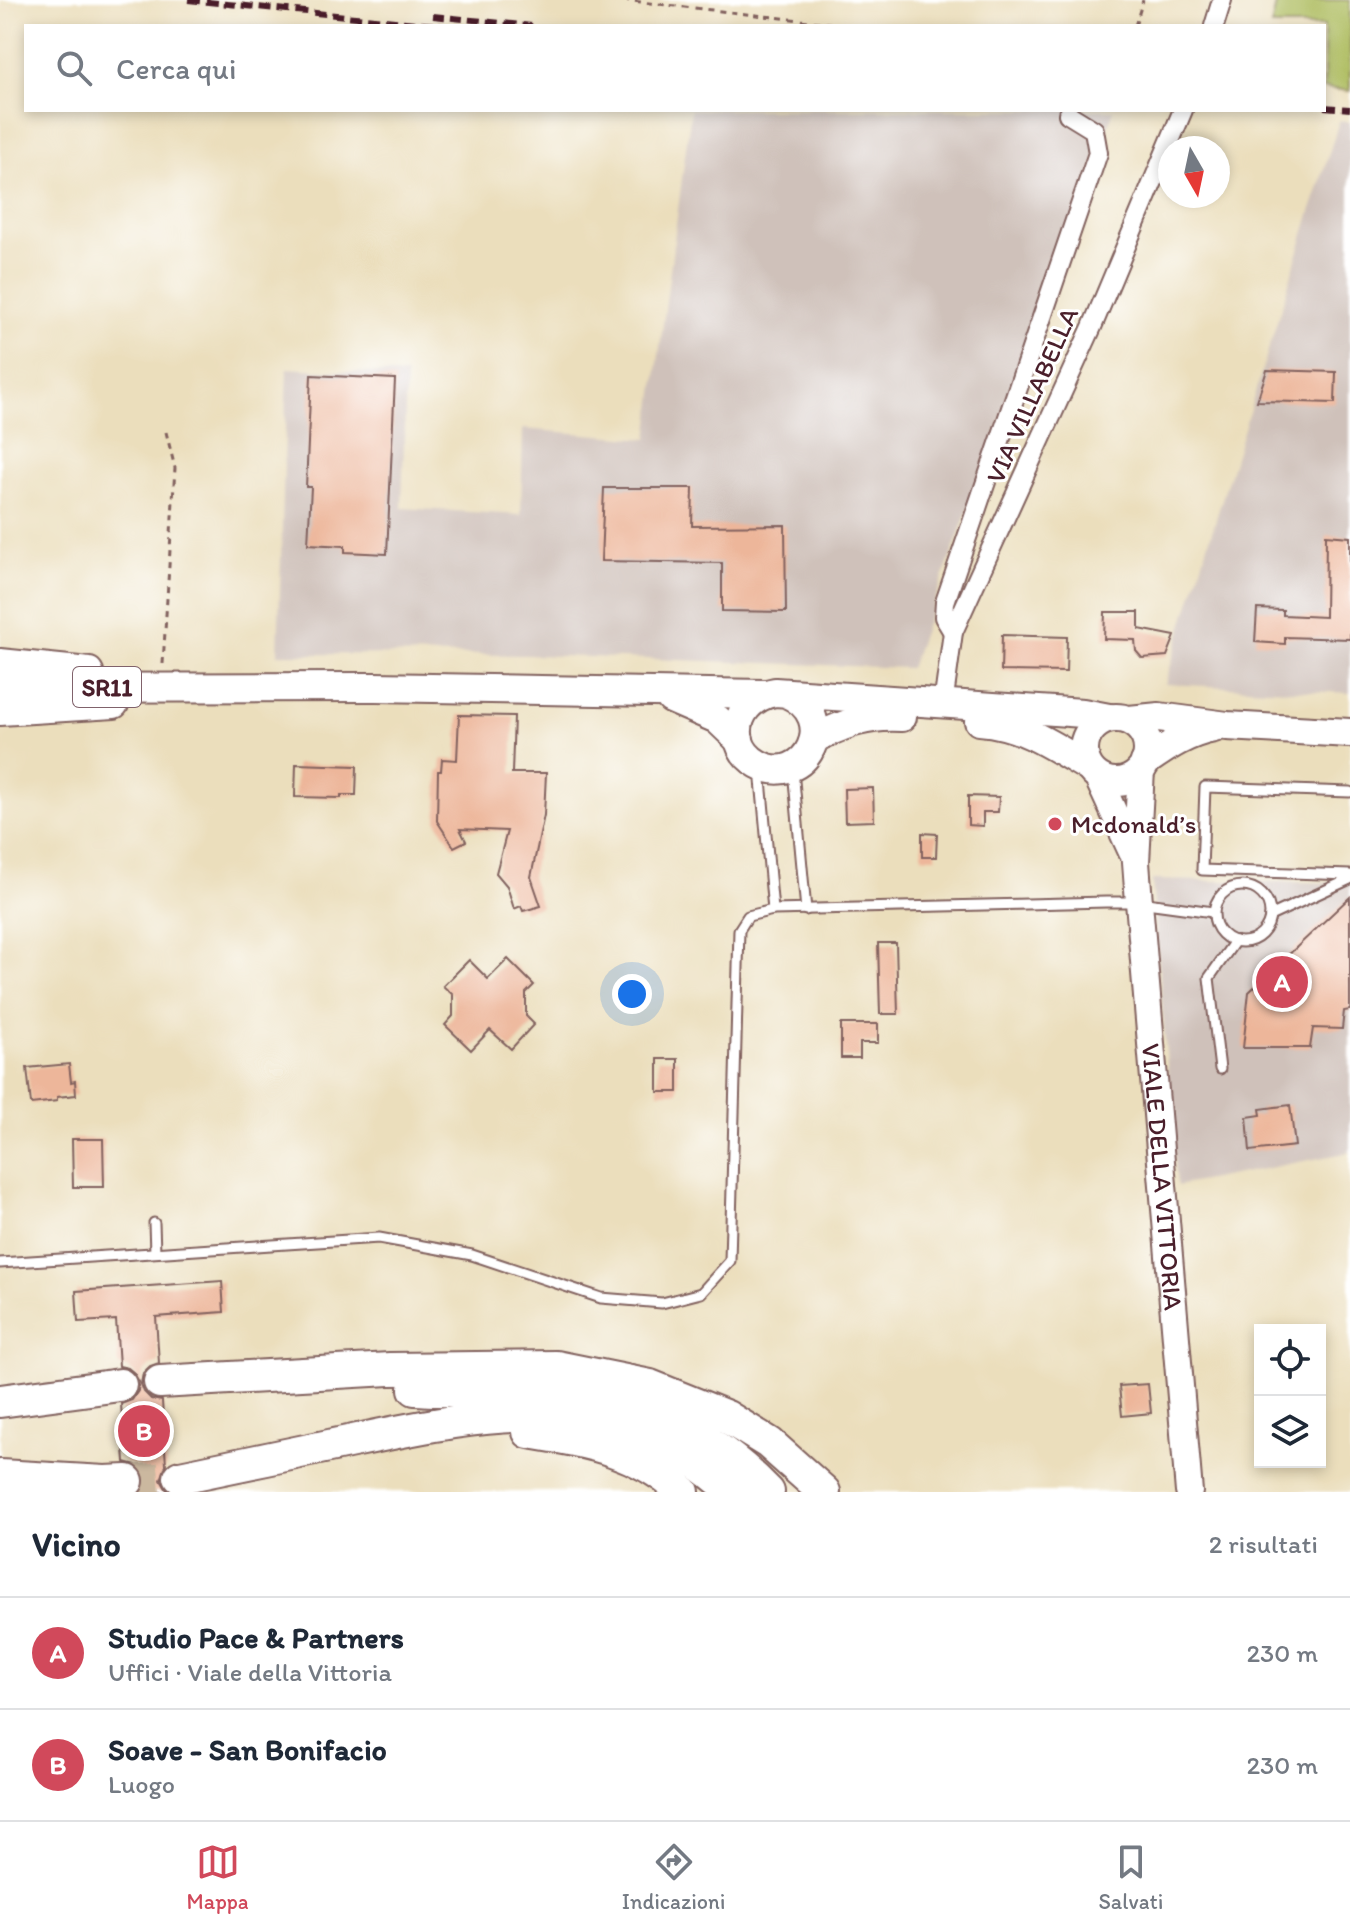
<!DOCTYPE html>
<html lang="it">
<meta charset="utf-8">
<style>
body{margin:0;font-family:Itim,sans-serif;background:#f6f6f7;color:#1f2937}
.controls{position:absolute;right:24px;bottom:24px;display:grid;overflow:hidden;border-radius:0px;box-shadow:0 4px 12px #0003}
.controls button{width:72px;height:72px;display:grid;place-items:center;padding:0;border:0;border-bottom:2px solid #e0e1e3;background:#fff;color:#1f2937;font:40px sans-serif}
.compass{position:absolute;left:1158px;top:136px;width:72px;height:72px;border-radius:50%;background:#fff;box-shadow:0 4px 12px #0003;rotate:171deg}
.you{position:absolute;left:632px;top:994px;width:28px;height:28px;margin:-20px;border:6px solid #fff;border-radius:50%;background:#1a73e8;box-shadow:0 0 0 12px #1a73e833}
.badge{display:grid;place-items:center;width:52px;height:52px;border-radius:50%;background:#d1495b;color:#fff;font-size:26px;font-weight:700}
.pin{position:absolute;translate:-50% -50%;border:4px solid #fff;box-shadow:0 2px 8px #0006}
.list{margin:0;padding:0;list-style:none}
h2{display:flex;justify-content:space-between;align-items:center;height:104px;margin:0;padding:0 32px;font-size:34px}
h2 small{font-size:26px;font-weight:400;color:#747a83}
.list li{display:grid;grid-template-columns:52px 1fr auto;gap:24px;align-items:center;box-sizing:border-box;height:112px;padding:0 32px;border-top:2px solid #e0e1e3}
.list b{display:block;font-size:30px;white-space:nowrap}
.list p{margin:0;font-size:26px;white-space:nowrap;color:#747a83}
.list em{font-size:26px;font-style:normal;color:#747a83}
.icon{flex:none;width:44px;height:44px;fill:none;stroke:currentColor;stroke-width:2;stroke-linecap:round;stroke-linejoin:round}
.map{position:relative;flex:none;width:1350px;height:1492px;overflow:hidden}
.search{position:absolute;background:#fff;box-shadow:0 4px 12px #0003;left:24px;right:24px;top:24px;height:88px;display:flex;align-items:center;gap:20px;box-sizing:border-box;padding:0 28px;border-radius:0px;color:#747a83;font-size:30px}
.sheet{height:328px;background:#fff}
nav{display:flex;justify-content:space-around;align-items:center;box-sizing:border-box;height:112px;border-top:2px solid #e0e1e3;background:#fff;font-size:22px;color:#747a83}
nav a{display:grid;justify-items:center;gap:4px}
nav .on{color:#d1495b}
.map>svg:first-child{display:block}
.industrial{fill:#cfc1ba}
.green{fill:#adbc5f;stroke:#7c6e45;stroke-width:2}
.building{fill:#edb69a}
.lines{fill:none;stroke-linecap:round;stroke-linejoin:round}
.highway-tunnel{stroke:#cbb89f;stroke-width:32;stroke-dasharray:32 16;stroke-linecap:butt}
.lane-casing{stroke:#82625e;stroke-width:13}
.street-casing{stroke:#82625e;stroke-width:22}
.secondary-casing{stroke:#82625e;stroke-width:30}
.primary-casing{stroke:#82625e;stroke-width:32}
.highway-casing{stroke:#82625e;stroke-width:36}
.path{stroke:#82625e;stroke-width:3;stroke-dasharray:6 6;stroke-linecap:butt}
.lane{stroke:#fff;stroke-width:9}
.street{stroke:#fff;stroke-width:18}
.secondary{stroke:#fff;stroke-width:26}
.primary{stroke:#fff;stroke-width:28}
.highway{stroke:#fff;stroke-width:32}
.rail{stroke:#4a1f2b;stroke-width:6;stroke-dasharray:12 6;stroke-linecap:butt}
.poi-dot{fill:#d1495b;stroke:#fff;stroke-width:3}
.labels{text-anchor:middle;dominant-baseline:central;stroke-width:6;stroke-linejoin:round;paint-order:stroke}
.shield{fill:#fff;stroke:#80626b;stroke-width:2}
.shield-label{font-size:24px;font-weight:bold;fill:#4a1f2b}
.street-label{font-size:26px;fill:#4a1f2b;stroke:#fff}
.poi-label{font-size:26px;fill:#4a1f2b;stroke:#fff;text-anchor:start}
</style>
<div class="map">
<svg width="1350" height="1492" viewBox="0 0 1350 1492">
<rect width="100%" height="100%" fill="#fff"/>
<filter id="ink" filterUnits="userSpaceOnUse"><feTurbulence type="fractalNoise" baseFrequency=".0125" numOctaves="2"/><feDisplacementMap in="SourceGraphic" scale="16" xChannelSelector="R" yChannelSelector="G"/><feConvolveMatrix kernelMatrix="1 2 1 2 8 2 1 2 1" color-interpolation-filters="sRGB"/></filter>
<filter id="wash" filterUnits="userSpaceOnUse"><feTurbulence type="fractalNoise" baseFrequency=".006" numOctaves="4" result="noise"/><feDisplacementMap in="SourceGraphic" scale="32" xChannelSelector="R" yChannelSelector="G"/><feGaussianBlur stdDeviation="1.8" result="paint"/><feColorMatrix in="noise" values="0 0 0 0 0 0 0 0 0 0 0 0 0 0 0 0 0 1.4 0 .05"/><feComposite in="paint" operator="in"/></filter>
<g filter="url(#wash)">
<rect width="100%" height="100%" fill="#ebdebc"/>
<!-- industrial -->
<g class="industrial">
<path d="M 691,110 L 1114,110 L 910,668 L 533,655 L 278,654 L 287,368 L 406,375 L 402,508 L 521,515 L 523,429 L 648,439 Z"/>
<path d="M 1339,121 L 1350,122 L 1350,693 L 1165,684 Z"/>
<path d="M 1152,880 L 1350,883 L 1350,1152 L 1177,1186 Z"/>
</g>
<!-- green -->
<path class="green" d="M 1277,0 L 1350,0 L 1350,91 L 1324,88 L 1324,26 L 1271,26 Z"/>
<g id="blocks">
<!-- building -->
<g class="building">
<path d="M 1267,370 L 1336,372 L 1335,403 L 1257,401 Z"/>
<path d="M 311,375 L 395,379 L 387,554 L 345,552 L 345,546 L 308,544 L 311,487 L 306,487 Z"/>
<path d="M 604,488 L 693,488 L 692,526 L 785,525 L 786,612 L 722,611 L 722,563 L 601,561 Z"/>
<path d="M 1326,535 L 1350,537 L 1350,639 L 1285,637 L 1285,644 L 1255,642 L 1257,609 L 1283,610 L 1283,615 L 1325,617 Z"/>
<path d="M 1105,612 L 1139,612 L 1139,629 L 1175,636 L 1167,656 L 1142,658 L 1136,651 L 1135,640 L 1104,639 Z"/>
<path d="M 1002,635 L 1067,637 L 1066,672 L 1001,671 Z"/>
<path d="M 459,715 L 514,716 L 512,773 L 546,773 L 544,815 L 531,877 L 541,906 L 523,911 L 521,906 L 514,909 L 507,886 L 496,873 L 507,831 L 460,829 L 466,841 L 454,847 L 437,821 L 438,771 L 441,771 L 442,759 L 457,760 Z"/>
<path d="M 296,764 L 357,766 L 356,795 L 341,795 L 341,798 L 295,797 Z"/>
<path d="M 873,788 L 874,821 L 845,822 L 844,789 Z"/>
<path d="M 968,796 L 999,797 L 998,812 L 983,812 L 983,826 L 968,825 Z"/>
<path d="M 922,833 L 937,834 L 936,857 L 922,857 Z"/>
<path d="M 1350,897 L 1350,1010 L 1344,1011 L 1342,1029 L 1313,1028 L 1310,1048 L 1243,1048 L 1249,992 Z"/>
<path d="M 878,943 L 896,943 L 898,1014 L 880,1014 Z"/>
<path d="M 508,959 L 534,985 L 526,993 L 526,1016 L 534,1024 L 511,1049 L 490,1030 L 471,1050 L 445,1025 L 453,1016 L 453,995 L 443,986 L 469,960 L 488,979 Z"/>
<path d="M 841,1024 L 878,1024 L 878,1043 L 860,1043 L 860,1058 L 841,1058 Z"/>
<rect x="658" y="1059" width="20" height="33"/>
<path d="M 69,1064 L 71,1082 L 75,1081 L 76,1095 L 57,1097 L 57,1101 L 31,1104 L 27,1068 Z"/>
<path d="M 1290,1105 L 1295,1146 L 1250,1151 L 1247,1117 L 1261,1115 L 1260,1109 Z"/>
<path d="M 72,1139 L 103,1139 L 104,1187 L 73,1187 Z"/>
<path d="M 222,1281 L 224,1312 L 156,1317 L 159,1363 L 150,1366 L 143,1373 L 141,1384 L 144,1392 L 151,1399 L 162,1401 L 166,1465 L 161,1480 L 168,1492 L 142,1492 L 146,1481 L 143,1471 L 136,1465 L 125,1462 L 121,1404 L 132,1400 L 138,1391 L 139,1382 L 134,1373 L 128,1368 L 119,1366 L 116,1320 L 78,1322 L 76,1291 Z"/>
<path d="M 1148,1384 L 1151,1413 L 1122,1416 L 1119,1386 Z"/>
</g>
</g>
</g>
<g filter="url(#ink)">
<use href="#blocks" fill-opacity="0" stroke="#82625e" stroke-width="2"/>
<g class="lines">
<!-- highway-tunnel -->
<path class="highway-tunnel" d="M 127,1481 L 167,1478"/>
<defs>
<g id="lane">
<path d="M 760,769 L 773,910"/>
<path d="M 793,770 L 806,910"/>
<path d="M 1350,792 L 1205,787 L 1202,870 L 1350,875"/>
<circle cx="1242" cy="914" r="28"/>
<path d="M 1270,916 L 1350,879"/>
<path d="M 1220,1069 L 1209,978 L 1235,941"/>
<path d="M 154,1223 L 155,1252"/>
<path d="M 0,1263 L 379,1238 L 472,1255 L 601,1298 L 662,1303 L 701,1293 L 730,1261 L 739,930 L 748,916 L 773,910 L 1106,902 L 1139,902 L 1213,912"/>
</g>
<g id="street">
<path d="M 1214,26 L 1222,0"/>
<path d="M 953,632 L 944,617 L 945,602 L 1098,153 L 1094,130 L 1068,114"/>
<path d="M 943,705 L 953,632 L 1092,327 L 1183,110"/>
</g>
<g id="secondary">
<path id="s1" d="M 1141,770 L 1136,862 L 1139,902 L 1189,1492"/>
<path d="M 1097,776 L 1132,852"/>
</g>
<g id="primary">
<path d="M 0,663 L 89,672"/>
<path d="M 0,688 L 375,687 L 764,694"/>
<path d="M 786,693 C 843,717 805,790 758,764 C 749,759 742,751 739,741 C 733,715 752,696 775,692 L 1083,713 L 1109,718"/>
<path d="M 671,699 L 717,719 L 739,740"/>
<path d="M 0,711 L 114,704"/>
<circle cx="1116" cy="750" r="32"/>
<path d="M 1129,720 L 1159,717 L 1227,726 L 1350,733"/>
<path d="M 979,721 C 1022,724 1053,746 1088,767"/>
<path d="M 815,738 C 847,723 867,715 902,717"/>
<path d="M 1145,762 C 1168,746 1187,733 1214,728"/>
</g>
<g id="highway">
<path d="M 160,1382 L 390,1369 L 556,1367 L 650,1386 L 727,1417 L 769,1443 L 824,1492"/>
<path d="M 415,1389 C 466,1392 518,1389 569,1393 C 645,1399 716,1438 768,1492"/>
<path d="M 0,1401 L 120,1385"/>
<path d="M 529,1432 C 588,1442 637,1449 683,1492"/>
<path d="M 0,1476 L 105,1482 L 127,1481"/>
<path d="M 180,1477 C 238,1465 295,1453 353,1441 C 489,1412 621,1386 733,1492"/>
</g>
</defs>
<!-- lane casing -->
<use href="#lane" class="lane-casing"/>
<!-- street casing -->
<use href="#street" class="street-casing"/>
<!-- secondary casing -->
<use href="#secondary" class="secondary-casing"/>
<!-- primary casing -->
<use href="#primary" class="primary-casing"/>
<!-- highway casing -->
<use href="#highway" class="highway-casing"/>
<!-- path -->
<g class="path">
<path d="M 623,0 L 853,26"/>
<path d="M 1135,26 L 1143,0"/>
<path d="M 163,664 L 175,468 L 166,432"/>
</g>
<!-- lane -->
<use href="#lane" class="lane"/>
<!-- street -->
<use href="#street" class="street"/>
<!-- secondary -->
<use href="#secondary" class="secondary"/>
<!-- primary -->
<use href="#primary" class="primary"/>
<!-- highway -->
<use href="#highway" class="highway"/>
<!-- rail -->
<g class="rail">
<path d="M 188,0 L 444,26"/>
<path d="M 433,16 L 532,26"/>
<path d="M 1324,107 L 1350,109"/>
</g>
</g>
</g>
<!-- markers -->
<circle class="poi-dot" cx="1055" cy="824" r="8"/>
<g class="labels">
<!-- shield labels -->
<rect class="shield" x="73" y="667" width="68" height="40" rx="6"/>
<g class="shield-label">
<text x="107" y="687">SR11</text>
</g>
<!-- street labels -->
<g class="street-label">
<text transform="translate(1032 395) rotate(-66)">VIA VILLABELLA</text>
<text stroke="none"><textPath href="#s1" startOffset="408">VIALE DELLA VITTORIA</textPath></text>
</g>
<!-- poi labels -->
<g class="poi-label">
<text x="1071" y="824">Mcdonald’s</text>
</g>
</g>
</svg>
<div class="controls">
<button><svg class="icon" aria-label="locate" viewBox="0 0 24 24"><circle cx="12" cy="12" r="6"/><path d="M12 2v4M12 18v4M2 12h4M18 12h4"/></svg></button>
<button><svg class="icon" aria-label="layers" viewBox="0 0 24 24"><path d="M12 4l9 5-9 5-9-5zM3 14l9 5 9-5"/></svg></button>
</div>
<svg class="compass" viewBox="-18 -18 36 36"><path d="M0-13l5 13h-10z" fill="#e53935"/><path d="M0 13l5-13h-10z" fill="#747a83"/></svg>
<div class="you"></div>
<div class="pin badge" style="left:1282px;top:982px">A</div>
<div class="pin badge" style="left:144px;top:1431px">B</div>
<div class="search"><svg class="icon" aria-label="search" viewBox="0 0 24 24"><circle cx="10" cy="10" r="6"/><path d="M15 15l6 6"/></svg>Cerca qui</div>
</div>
<section class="sheet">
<h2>Vicino<small>2 risultati</small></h2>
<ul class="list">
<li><span class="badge">A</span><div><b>Studio Pace &amp; Partners</b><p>Uffici · Viale della Vittoria</p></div><em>230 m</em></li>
<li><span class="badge">B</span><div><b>Soave - San Bonifacio</b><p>Luogo</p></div><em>230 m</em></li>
</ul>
</section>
<nav>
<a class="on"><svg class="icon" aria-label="map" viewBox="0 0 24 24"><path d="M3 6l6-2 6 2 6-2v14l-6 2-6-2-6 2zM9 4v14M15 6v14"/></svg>Mappa</a>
<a><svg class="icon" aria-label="directions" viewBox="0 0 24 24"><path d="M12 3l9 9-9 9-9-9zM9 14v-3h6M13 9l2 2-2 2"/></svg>Indicazioni</a>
<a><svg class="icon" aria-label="saved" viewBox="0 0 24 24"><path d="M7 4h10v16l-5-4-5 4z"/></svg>Salvati</a>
</nav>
